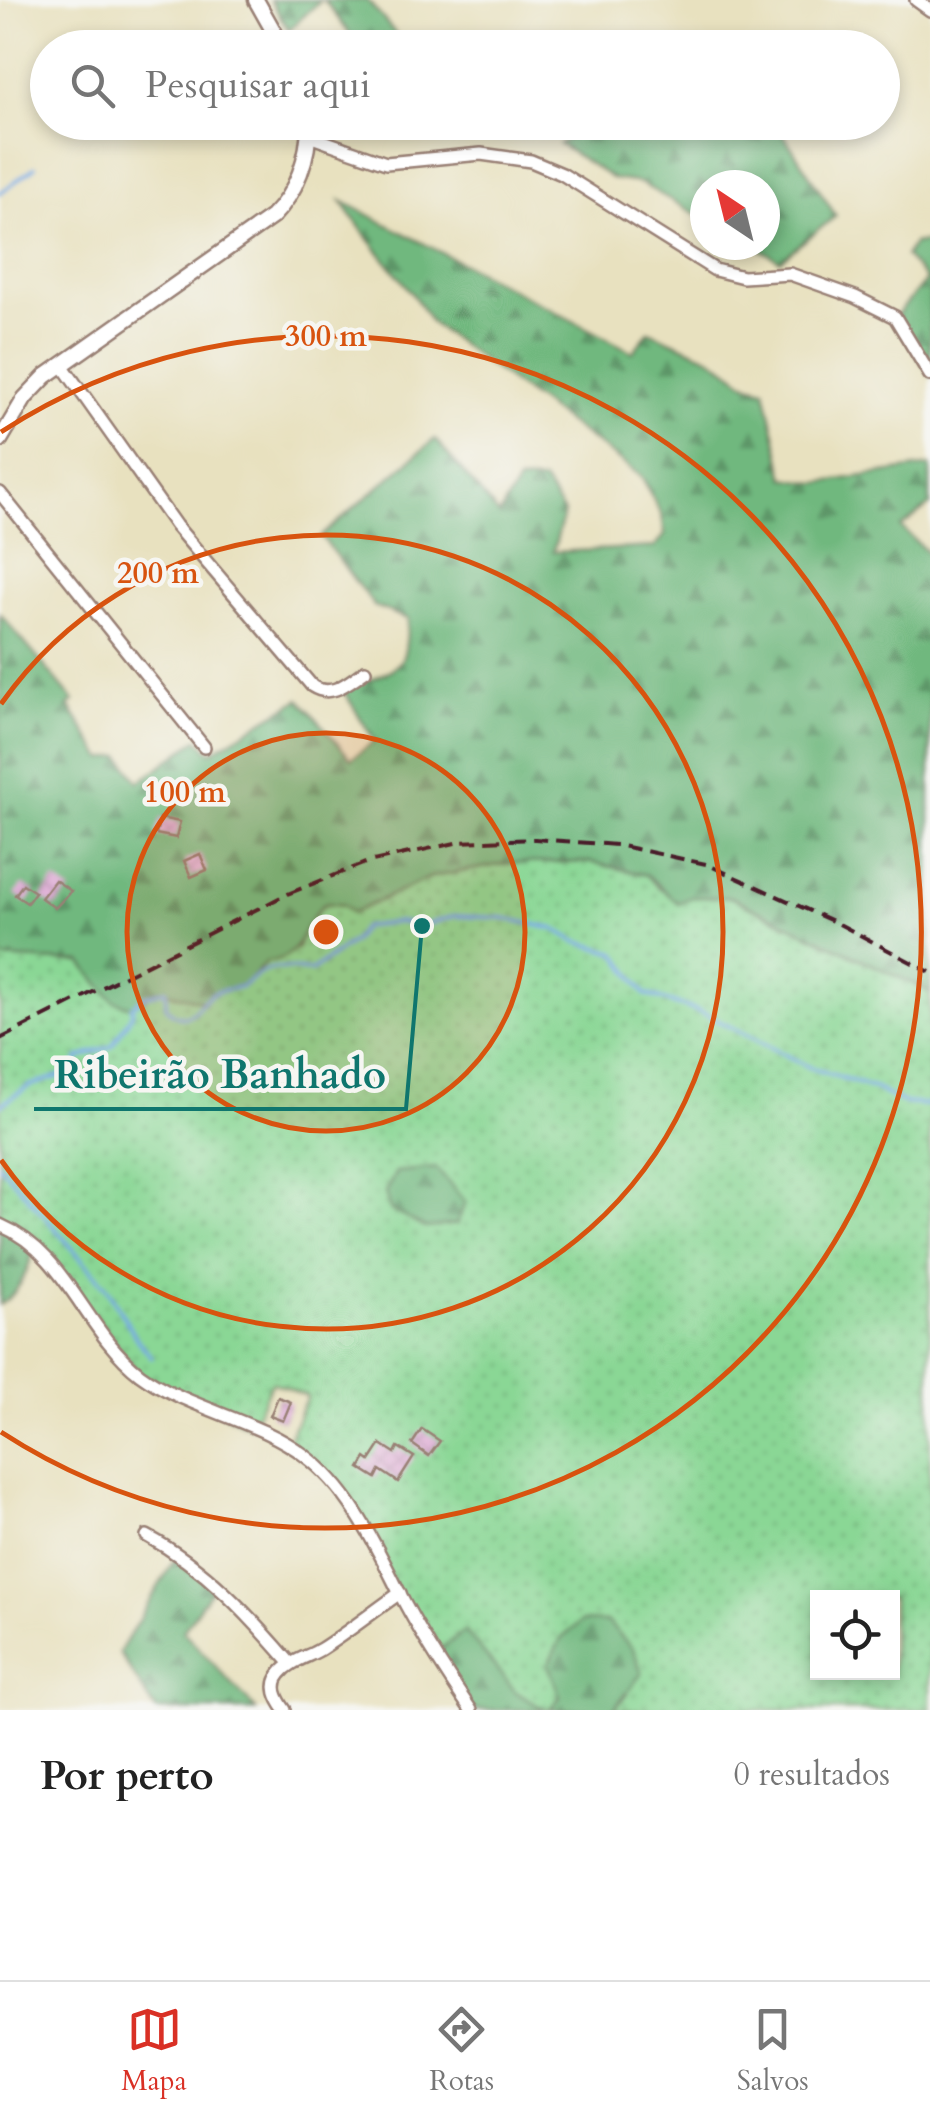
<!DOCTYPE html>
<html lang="pt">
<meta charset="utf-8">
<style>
body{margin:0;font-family:Cardo,serif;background:#f2f2f2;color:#222}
.controls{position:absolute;right:30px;bottom:30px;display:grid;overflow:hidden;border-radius:0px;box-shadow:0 5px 15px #0003}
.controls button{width:90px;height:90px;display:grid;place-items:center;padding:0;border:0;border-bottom:2px solid #e0e0e0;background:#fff;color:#222;font:50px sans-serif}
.compass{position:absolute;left:690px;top:170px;width:90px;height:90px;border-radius:50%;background:#fff;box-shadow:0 5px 15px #0003;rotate:325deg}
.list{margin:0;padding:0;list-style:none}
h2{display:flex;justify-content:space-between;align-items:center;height:130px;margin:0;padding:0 40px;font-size:42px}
h2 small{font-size:32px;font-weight:400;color:#767676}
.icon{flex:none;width:55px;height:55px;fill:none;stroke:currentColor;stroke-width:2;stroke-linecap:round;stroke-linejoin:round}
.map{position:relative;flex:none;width:930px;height:1710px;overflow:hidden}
.search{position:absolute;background:#fff;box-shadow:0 5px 15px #0003;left:30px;right:30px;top:30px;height:110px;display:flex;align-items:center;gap:25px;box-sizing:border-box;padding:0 35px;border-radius:55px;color:#767676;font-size:38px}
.sheet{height:270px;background:#fff}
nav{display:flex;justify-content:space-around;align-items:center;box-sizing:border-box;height:140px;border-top:2px solid #e0e0e0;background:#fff;font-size:28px;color:#767676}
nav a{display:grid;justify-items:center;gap:5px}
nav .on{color:#d93025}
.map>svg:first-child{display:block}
.grass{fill:url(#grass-dots);stroke:#6a7b60;stroke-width:2.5;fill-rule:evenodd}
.forest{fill:url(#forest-firs);stroke:#5c6c54;stroke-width:2.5}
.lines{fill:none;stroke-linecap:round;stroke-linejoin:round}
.stream{stroke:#77aae3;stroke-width:4}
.building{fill:url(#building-cross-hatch)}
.minor-casing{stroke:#998075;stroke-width:16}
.tertiary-casing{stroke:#998075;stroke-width:19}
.minor{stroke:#fff;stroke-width:11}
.tertiary{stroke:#fff;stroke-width:14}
.rail{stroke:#4a1f2b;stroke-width:4;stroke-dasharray:15 8;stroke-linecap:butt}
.ring{fill:none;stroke:#d8530f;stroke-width:5}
.centre{fill:#d8530f;stroke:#f6f6f2;stroke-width:5}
.ring-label{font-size:30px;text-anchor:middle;font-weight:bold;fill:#d8530f;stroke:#f6f6f2;stroke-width:9;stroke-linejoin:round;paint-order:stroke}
.leader{fill:none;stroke:#0f766e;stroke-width:4}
.callout-dot{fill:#0f766e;stroke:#f6f6f2;stroke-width:4}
.callout-label{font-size:40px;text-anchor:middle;font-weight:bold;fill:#0f766e;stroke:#f6f6f2;stroke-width:9;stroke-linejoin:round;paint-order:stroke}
</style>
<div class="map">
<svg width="930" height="1710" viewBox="0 0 930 1710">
<defs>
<pattern id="grass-dots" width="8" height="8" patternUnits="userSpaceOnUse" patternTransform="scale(2.5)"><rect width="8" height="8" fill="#8ad795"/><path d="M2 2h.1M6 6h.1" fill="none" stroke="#79b881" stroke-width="1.8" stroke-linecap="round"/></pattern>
<pattern id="forest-firs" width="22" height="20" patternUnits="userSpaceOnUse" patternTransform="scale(2.5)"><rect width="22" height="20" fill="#6fb87e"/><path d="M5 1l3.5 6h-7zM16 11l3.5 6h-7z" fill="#5d9567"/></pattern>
<pattern id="building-cross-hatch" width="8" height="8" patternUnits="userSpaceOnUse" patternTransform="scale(2.5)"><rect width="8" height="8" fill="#dfafd6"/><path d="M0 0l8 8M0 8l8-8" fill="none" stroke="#c196b8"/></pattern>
</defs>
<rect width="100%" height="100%" fill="#f6f6f2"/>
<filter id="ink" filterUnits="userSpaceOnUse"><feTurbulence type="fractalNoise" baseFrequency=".01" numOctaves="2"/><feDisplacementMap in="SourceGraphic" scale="20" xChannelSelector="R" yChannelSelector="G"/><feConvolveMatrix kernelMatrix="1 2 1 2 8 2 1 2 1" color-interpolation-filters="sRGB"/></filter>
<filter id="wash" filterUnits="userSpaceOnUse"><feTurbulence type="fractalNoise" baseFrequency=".0048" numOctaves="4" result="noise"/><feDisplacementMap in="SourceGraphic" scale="40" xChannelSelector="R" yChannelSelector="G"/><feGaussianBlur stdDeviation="2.25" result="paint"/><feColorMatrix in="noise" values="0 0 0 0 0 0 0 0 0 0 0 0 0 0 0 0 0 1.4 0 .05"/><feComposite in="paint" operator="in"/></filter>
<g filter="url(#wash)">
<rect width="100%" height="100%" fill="#e8e1bf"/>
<!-- grass -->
<path class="grass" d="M 590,862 L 647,875 L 658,888 L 692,897 L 730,897 L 930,992 L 930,1710 L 613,1710 L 627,1695 L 560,1697 L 550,1710 L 545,1710 L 516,1693 L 465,1631 L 434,1654 L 335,1484 L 287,1443 L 307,1396 L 272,1382 L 250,1427 L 140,1374 L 59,1270 L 0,1225 L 0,958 L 82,962 L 114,1001 L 143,997 L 159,990 L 213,993 L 232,990 L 256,974 L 266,961 L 298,948 L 303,929 L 325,903 L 344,905 L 353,913 L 431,877 L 510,863 ZM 818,1598 L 892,1598 L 892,1672 L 818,1672 Z"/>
<!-- forest -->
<g class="forest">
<path d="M 270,0 L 321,0 L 289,30 Z"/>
<path d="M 324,0 L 367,0 L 407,47 L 360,47 Z"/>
<path d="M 596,123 L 776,123 L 836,216 L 780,260 L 753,245 L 765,245 L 765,185 L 705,185 L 705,219 L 640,183 L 613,179 L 559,144 Z"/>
<path d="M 342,201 L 633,352 L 649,331 L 712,358 L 749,385 L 765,389 L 785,478 L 817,483 L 930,466 L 930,505 L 901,527 L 930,555 L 930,992 L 731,897 L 692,897 L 678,903 L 647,875 L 590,862 L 510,863 L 431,877 L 352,913 L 344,905 L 325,903 C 298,926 306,958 266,962 L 246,984 L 213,993 L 204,1002 L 159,990 L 132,1007 L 114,1001 L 81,962 L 0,958 L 0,614 L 74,701 L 69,706 L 103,759 L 121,756 L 139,782 L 198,739 L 211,752 L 300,699 L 351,759 L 375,741 L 341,687 L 362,673 L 368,681 C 409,664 404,660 408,619 L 374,606 L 321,536 L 435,439 L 499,515 L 518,482 L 543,481 L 564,513 L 553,552 L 655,547 L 665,535 L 662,516 L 641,476 L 431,323 C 406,278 369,246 342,201 Z"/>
<path d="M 930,241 L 930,375 L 895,317 L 926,280 L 905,256 L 913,244 Z"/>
<path d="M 436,1168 L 465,1202 L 457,1224 L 425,1228 L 390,1210 L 385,1193 L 396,1172 Z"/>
<path d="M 0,1225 L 36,1245 C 27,1269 22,1291 0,1305 Z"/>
<path d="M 177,1555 L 215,1584 L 183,1631 L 256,1710 L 156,1710 L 119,1653 Z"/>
<path d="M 582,1621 L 607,1622 L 633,1649 L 642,1673 L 613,1710 L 550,1710 L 560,1697 L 548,1664 L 561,1639 Z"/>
<path d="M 465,1631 L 516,1692 L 545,1710 L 471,1710 L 434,1654 Z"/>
</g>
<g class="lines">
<!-- stream -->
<g class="stream">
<path d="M 0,193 L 35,167"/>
<path d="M 0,1105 L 29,1086 L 69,1073 L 79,1058 L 112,1046 L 132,1014 L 132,1007 L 143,997 L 166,990 L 166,1008 C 191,1030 195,1004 212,994 C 221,989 234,990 243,985 C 253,980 258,971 271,969 C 283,966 299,970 311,971 L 353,941 L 363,927 L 398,922 L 422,926 L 454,916 L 504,918 L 555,929 L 575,941 L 616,953 L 645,994 L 701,1012 L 809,1067 L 876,1089 L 903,1103 L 930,1105"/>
<path d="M 0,1165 L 106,1287 L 138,1341 L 152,1357"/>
</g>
</g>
<g id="blocks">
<!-- building -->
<g class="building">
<path d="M 160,818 L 180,822 L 176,838 L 156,834 Z"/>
<path d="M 200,854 L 207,870 L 191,877 L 184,861 Z"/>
<path d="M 55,880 L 71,891 L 55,908 L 41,898 Z"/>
<path d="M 23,884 L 35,892 L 27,903 L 15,895 Z"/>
<path d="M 278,1397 L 291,1402 L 283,1421 L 270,1416 Z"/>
<path d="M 422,1429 L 440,1441 L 429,1456 L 412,1444 Z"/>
<path d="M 381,1444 L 395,1453 L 398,1447 L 414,1457 L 398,1482 L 380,1470 L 376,1478 L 360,1468 L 366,1458 L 370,1461 Z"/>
</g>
</g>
</g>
<g filter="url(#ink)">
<use href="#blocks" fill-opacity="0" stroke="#998075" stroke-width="2.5"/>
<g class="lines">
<defs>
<g id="minor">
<path d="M 916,0 L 930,10"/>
<path d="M 309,136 L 386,163 L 481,154 L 531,161 L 562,174 L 715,270 L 743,277 L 790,274 L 855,297 L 895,317 L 930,375"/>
<path d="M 62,365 L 176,526 L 312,686 C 332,699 348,682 365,671"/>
<path d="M 0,493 L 204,747"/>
<path d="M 0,1225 C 68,1254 84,1331 140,1374 C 186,1408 258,1420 304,1455 C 349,1488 375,1544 399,1592 C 420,1633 445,1672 471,1710"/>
<path d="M 147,1536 C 205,1567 249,1615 291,1664"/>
<path d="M 285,1710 C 277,1699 270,1686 280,1674 C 290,1661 308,1657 321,1649 C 348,1632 374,1611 400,1593"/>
</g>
<g id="tertiary">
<path d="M 256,0 L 283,48"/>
<path d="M 0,440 L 25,398 L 46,376 L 272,217 C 297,192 309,157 309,122"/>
</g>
</defs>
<!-- minor casing -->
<use href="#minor" class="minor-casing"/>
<!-- tertiary casing -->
<use href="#tertiary" class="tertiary-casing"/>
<!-- minor -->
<use href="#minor" class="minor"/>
<!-- tertiary -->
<use href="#tertiary" class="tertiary"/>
<!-- rail -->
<path class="rail" d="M 0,1039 L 285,895 L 368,862 L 460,842 L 535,839 L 617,845 L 706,864 L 839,924 L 930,972"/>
</g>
</g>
<!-- distance rings -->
<circle cx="326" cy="932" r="199" fill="#d8530f" fill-opacity=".12"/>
<g class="ring">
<circle cx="326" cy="932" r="199"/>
<path d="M1 704A397 397 0 1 1 1 1160"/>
<path d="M1 432A596 596 0 1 1 1 1432"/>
</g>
<circle cx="326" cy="932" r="15" class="centre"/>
<g class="ring-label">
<text x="326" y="346">300 m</text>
<text x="158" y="583">200 m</text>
<text x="185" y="802">100 m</text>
</g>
<!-- callouts -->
<path class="leader" d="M422 926L406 1109H34"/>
<circle class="callout-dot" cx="422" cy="926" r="10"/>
<g class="callout-label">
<text x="220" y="1088">Ribeirão Banhado</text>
</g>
</svg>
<div class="controls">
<button><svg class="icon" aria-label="locate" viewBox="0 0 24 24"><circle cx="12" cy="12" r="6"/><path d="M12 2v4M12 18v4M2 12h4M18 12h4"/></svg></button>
</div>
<svg class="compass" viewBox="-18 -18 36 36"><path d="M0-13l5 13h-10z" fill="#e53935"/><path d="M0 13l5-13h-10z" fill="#767676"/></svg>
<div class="search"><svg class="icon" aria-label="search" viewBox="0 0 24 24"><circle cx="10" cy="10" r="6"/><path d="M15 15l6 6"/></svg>Pesquisar aqui</div>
</div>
<section class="sheet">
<h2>Por perto<small>0 resultados</small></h2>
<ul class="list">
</ul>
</section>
<nav>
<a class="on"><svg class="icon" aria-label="map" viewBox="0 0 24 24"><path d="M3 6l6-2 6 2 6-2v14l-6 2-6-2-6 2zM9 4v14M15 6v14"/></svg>Mapa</a>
<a><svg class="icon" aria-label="directions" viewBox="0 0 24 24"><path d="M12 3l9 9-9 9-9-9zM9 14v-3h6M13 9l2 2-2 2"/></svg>Rotas</a>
<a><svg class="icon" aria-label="saved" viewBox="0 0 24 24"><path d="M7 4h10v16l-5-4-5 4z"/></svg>Salvos</a>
</nav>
